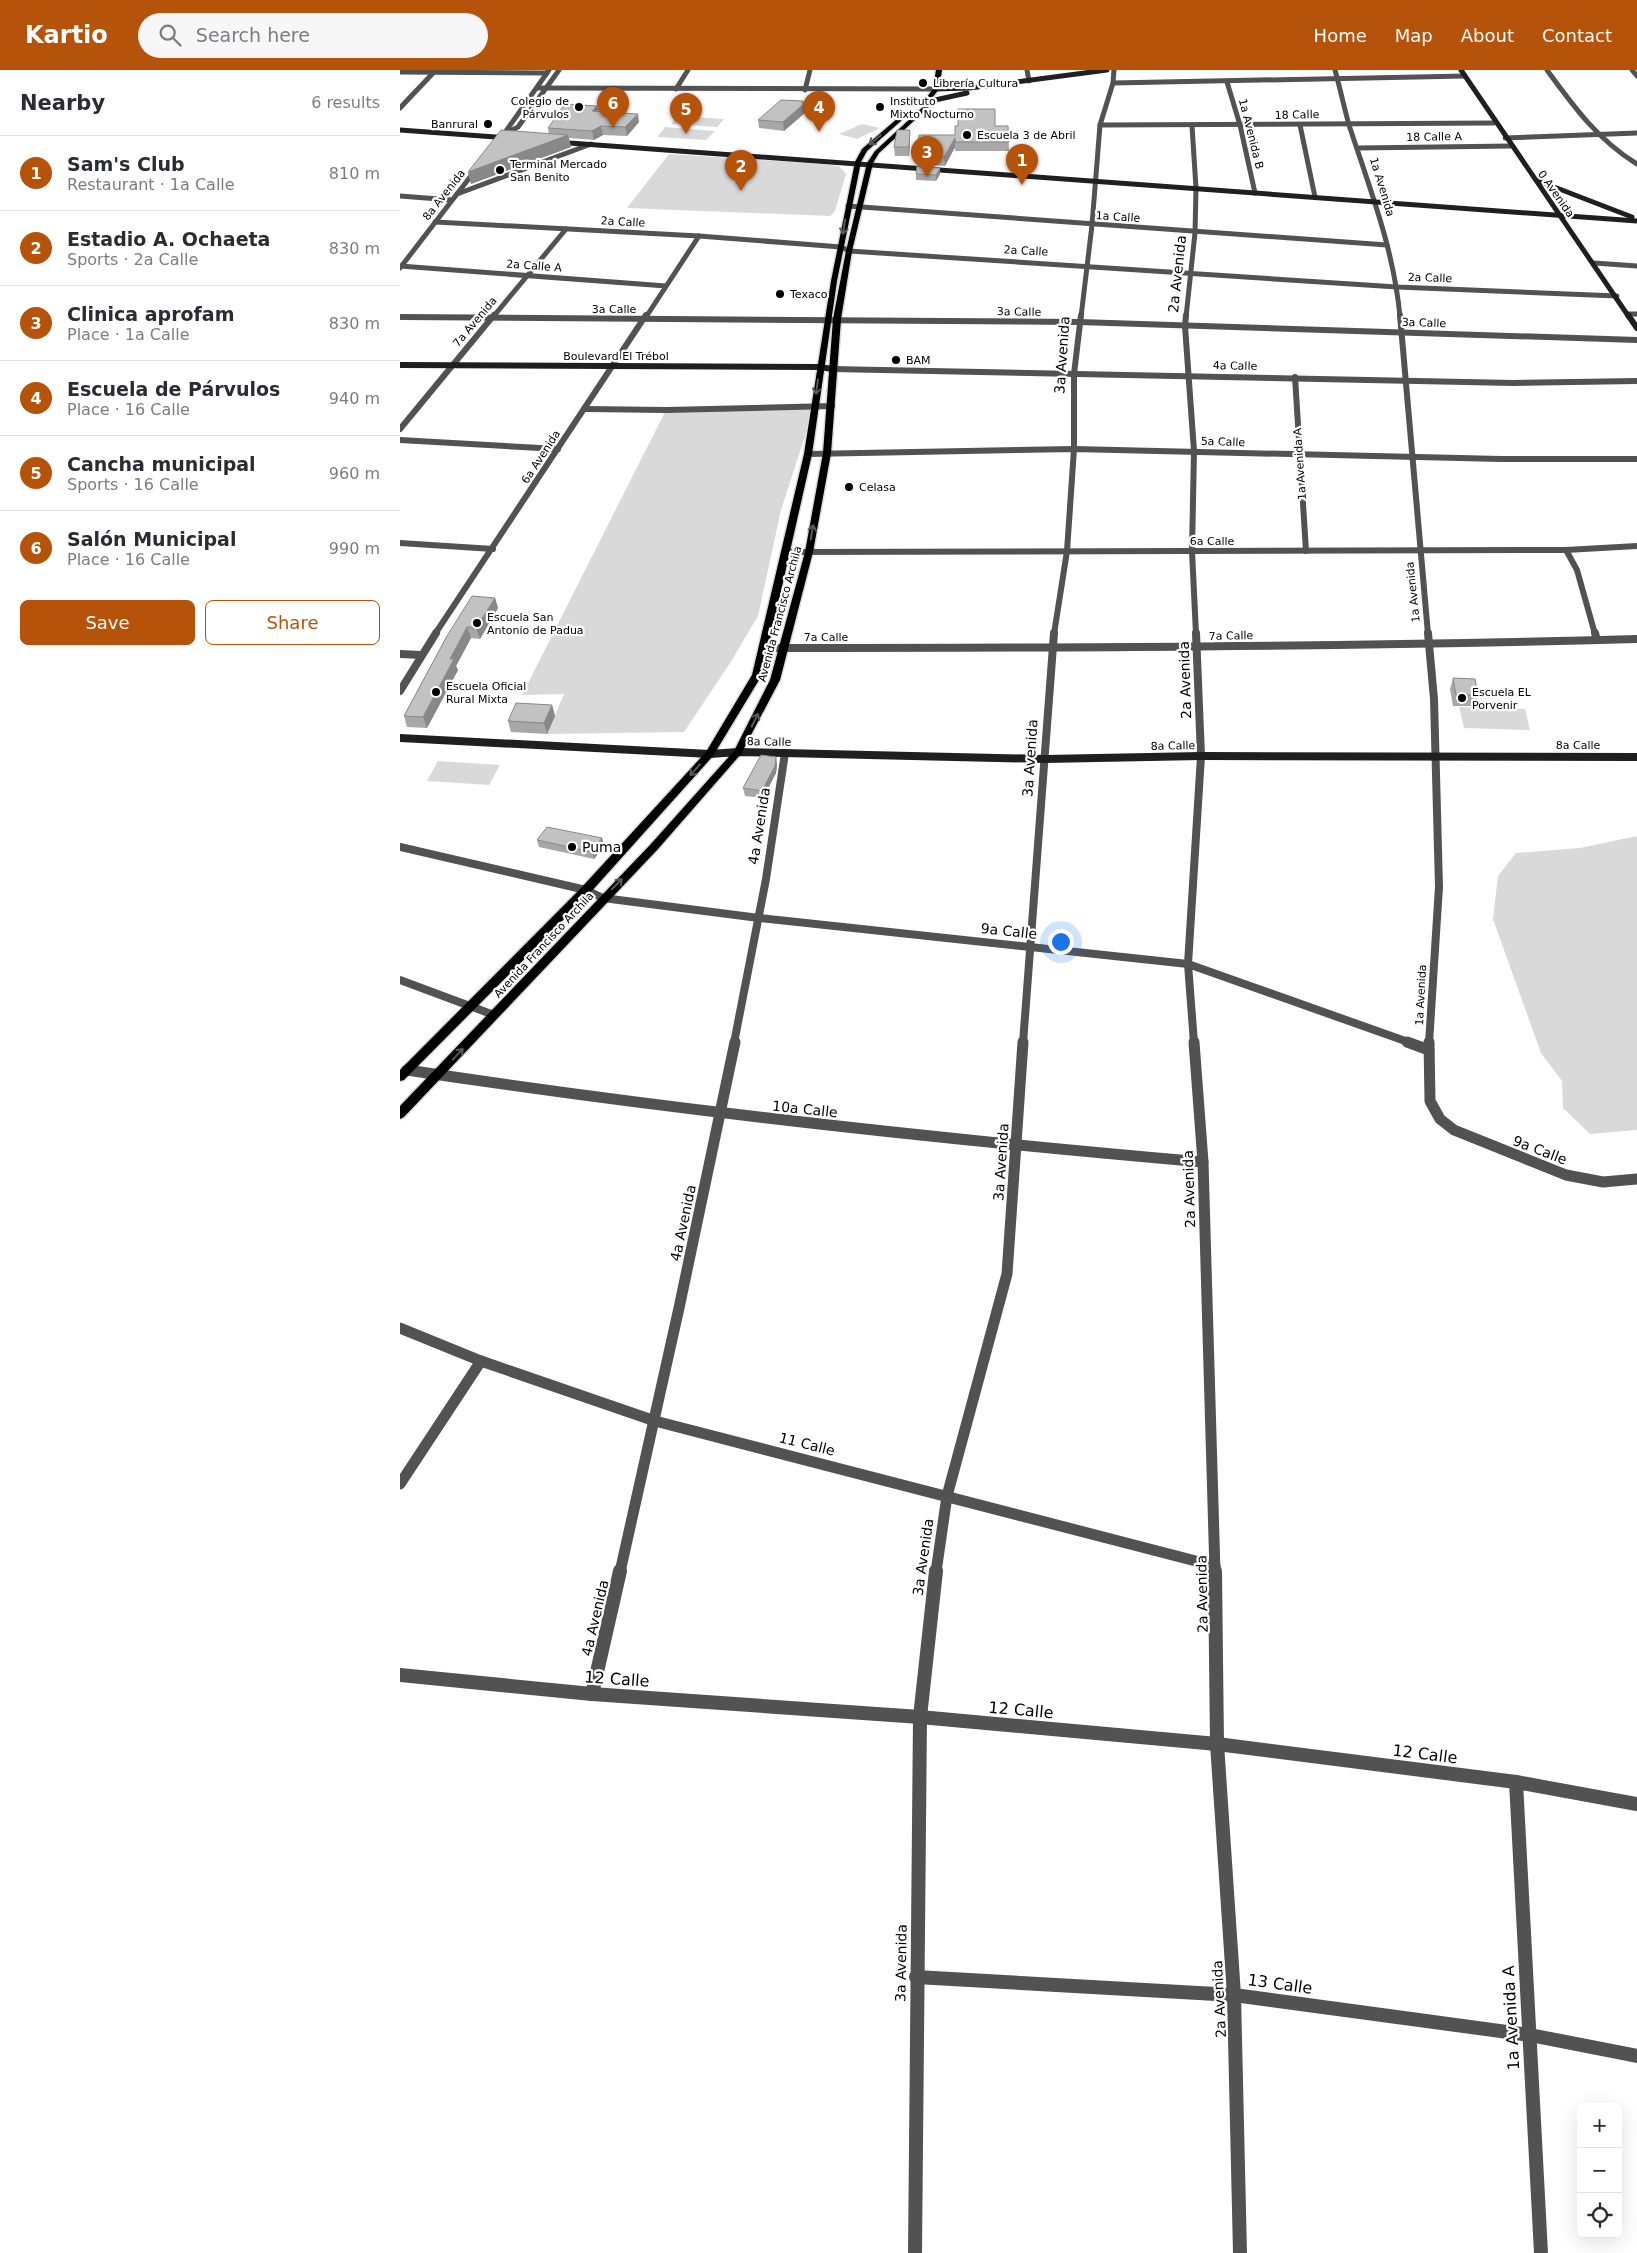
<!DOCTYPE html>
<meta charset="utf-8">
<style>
body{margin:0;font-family:"DejaVu Sans",sans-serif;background:#f7f7f7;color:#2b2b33}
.controls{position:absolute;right:15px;bottom:15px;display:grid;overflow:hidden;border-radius:8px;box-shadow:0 5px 20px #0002}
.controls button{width:45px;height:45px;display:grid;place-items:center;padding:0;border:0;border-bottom:1px solid #e1e1e2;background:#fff;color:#2b2b33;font:25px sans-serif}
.you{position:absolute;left:660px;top:871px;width:18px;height:18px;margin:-12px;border:4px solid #fff;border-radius:50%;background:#1a73e8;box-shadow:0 0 0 8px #1a73e833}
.badge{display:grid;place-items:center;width:32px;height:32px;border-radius:50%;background:#b45309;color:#fff;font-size:16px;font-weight:700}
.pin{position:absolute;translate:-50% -41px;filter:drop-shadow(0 1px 2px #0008)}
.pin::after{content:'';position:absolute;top:26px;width:18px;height:15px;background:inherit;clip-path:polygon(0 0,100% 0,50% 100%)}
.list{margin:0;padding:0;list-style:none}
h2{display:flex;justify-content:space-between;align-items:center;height:65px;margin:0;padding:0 20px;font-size:21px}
h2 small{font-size:16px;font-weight:400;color:#7c7c81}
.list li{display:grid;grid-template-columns:32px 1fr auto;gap:15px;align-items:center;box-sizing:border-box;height:75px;padding:0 20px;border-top:1px solid #e1e1e2}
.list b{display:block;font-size:19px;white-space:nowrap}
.list p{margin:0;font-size:16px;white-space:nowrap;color:#7c7c81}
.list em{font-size:16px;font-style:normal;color:#7c7c81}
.actions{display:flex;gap:10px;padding:15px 20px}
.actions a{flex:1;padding:11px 0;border:1px solid #b45309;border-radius:8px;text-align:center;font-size:18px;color:#b45309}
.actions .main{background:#b45309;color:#fff}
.icon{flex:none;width:28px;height:28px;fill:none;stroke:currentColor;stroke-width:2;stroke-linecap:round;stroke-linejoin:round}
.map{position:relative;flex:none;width:1237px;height:2183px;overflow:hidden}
header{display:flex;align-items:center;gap:30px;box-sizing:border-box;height:70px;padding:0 25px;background:#b45309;color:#fff}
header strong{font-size:24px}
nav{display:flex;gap:28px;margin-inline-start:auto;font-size:18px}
.search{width:350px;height:45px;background:#f7f7f7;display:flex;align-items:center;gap:12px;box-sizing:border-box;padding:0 18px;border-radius:28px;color:#7c7c81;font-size:19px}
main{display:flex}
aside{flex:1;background:#fff}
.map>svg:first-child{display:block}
.green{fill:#d9d9d9}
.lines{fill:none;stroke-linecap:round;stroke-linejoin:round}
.primary-casing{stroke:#dbdbdb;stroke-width:3}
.street-far4{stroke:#525252;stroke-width:5}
.street-far3{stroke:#525252;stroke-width:6}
.street-far2{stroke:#525252;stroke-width:8}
.street-far1{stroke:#525252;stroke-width:11}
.street{stroke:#525252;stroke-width:14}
.secondary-far2{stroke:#1f1f1f;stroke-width:5}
.secondary-far1{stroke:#1f1f1f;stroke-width:6}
.secondary{stroke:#1f1f1f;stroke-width:8}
.primary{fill:#000;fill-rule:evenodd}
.wall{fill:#a7a7a7}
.shaded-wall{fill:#888}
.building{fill:#c2c2c2;stroke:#888}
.oneway{stroke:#595959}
.poi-dot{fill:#000;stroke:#fff;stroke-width:2}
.labels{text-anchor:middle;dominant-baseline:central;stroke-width:4.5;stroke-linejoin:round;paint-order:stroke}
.far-poi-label{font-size:11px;fill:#000;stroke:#fff;text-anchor:start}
.far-street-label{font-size:11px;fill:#000;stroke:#fff}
.street-label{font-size:14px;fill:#000;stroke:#fff}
.poi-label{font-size:14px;fill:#000;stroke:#fff;text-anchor:start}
.near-street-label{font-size:16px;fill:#000;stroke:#fff}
</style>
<header>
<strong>Kartio</strong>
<div class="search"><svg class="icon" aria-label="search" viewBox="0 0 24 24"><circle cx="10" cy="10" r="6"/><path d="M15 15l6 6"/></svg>Search here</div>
<nav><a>Home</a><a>Map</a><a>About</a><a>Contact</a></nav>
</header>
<main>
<aside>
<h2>Nearby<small>6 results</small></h2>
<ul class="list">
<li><span class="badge">1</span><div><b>Sam's Club</b><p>Restaurant · 1a Calle</p></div><em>810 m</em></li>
<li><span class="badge">2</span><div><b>Estadio A. Ochaeta</b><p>Sports · 2a Calle</p></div><em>830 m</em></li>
<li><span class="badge">3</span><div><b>Clinica aprofam</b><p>Place · 1a Calle</p></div><em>830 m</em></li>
<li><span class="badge">4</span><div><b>Escuela de Párvulos</b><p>Place · 16 Calle</p></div><em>940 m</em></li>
<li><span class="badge">5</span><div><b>Cancha municipal</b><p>Sports · 16 Calle</p></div><em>960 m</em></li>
<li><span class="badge">6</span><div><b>Salón Municipal</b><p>Place · 16 Calle</p></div><em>990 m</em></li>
</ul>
<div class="actions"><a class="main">Save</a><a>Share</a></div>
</aside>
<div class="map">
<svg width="1237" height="2183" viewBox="0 0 1237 2183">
<rect width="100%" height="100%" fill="#fff"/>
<!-- green -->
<g class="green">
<path d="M 278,46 L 324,49 L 317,57 L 271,54 Z"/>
<path d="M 462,54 L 480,58 L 457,69 L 439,64 Z"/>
<path d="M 265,57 L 315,61 L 306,70 L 257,67 Z"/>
<path d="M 269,84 L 422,94 L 439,96 L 446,104 L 435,141 L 430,146 L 227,138 Z"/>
<path d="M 415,335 L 381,440 L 358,546 L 332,590 L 284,662 L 147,664 L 164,624 L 122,625 L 266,340 Z"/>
<path d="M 1059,637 L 1125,639 L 1130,660 L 1064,658 Z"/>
<path d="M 38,691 L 100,695 L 89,715 L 27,711 Z"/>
<path d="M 1237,766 L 1237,1060 L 1190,1064 L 1163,1038 L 1162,1011 L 1141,983 L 1093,849 L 1098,806 L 1116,783 L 1180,778 Z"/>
</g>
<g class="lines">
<defs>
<g id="primary">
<path d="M 536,0 L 542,0 L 539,19 L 529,32 L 530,36 L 479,83 L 473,93 L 452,181 L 441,249 L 431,383 L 413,482 L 380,610 L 341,684 L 258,779 L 4,1047 L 0,1049 L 0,1036 L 250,775 L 334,681 L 370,610 L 405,482 L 423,383 L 433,249 L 446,181 L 467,93 L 475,81 L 524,36 L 523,32 L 533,19 Z"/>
<path d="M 505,42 L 510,43 L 467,81 L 461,92 L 437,211 L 412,384 L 362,605 L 313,686 L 190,823 L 4,1010 L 0,1011 L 0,1000 L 182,817 L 306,682 L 352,605 L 404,384 L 431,211 L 455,92 L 462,79 Z"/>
</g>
</defs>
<!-- primary casing -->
<use href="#primary" class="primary-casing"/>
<!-- street-far4 -->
<g class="street-far4">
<path d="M 627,0 L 629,11"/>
<path d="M 935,0 C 940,18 944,37 949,55 C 970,119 994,180 1000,247"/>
<path d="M 1147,0 C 1174,37 1198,70 1237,94"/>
<path d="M 1232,0 L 1237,6"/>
<path d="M 0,2 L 147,3"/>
<path d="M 827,12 L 840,55 L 855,123"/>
<path d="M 713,13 L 1065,6"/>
<path d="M 137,18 L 536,19"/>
<path d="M 276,19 L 288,0"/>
<path d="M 405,20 L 410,0"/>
<path d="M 0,38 L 35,1"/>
<path d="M 700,55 L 1094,53"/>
<path d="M 900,55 L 915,127"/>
<path d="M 104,64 L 118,57 L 159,0"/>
<path d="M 1105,68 L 1237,63"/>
<path d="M 99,71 L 149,0"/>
<path d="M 958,78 L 1111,76"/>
<path d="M 57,124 L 191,74"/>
<path d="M 0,126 L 52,130"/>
<path d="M 448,136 L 987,175"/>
<path d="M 35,152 L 299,166 L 441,177 L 449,181 L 997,217 L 1217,226"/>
<path d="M 1194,193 L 1237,196"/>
<path d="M 0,196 L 266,216"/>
<path d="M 0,198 L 77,98"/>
<path d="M 1228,244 L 1237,244"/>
<path d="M 93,247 L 166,159"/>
<path d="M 246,247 L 299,166"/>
<path d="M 681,247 L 692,155 L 700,55 L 713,13 L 714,0"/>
<path d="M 786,247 L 795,163 L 796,118 L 792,56"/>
</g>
<!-- street-far3 -->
<g class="street-far3">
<path d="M 786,245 L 785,256 L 794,381 L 792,481 L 796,564"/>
<path d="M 1000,245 L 1028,564"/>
<path d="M 0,247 L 679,252 L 1237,270"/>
<path d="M 432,299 L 1114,313 L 1237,311"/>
<path d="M 895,307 L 906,481"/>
<path d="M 185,339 L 266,340 L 432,336"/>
<path d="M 0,359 L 94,245"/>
<path d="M 0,370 L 158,379"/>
<path d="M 408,384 L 674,379 L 1101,389 L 1237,389"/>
<path d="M 0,473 L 93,479"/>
<path d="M 1166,480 L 1177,500 L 1195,564"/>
<path d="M 386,482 L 1166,480 L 1237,476"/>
<path d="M 35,564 L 246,245"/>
<path d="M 654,564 L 667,481 L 674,379 L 674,304 L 681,245"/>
</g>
<!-- street-far2 -->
<g class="street-far2">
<path d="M 1028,563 L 1034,629 L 1039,817 L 1029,973"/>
<path d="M 1195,563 L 1197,570"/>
<path d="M 364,578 C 655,578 946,577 1237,569"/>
<path d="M 0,584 L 21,585"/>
<path d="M 0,621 L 36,563"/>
<path d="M 0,777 L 186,820 L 203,828 L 359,848 L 788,894 L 1011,973"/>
<path d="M 0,910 L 94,945"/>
<path d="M 334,973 L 366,809 L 385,683"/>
<path d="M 623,973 L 654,563"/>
<path d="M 794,973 L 788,894 L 801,686 L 796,563"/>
</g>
<!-- street-far1 -->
<g class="street-far1">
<path d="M 794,972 L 803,1092 L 815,1502"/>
<path d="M 1007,972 L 1029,980"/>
<path d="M 1029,972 L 1030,1031 L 1040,1049 L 1054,1060 L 1166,1105 L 1203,1112 L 1237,1109"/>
<path d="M 7,1000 C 271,1040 537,1069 803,1092"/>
<path d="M 0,1258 L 81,1291 L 255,1351 L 815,1496"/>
<path d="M 0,1414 L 81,1291"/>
<path d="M 220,1502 L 279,1238 L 335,972"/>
<path d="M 536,1502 L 547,1426 L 607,1204 L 623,972"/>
</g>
<!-- street -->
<g class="street">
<path d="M 815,1501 L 817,1674 L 834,1925 L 840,2183"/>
<path d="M 0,1605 L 192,1624 L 520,1647 L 817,1674 L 1116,1712 L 1237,1734"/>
<path d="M 192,1624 L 220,1501"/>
<path d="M 1116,1712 L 1141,2183"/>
<path d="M 516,1907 L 834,1925 L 1130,1965 L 1237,1986"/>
<path d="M 515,2183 L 520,1647 L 536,1501"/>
</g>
<!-- secondary-far2 -->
<g class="secondary-far2">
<path d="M 1061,0 L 1229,247"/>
<path d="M 536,19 L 570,18 L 707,0"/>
<path d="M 526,32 L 567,23"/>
<path d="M 0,60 L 109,68"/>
<path d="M 156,72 L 1237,151"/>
<path d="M 1136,110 L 1232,147"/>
</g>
<!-- secondary-far1 -->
<g class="secondary-far1">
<path d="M 1228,245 L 1237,258"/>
<path d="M 0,295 L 420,297 L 432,299"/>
</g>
<!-- secondary -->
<path class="secondary" d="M 0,668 L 310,684 L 338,682 L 645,689 L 801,686 L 1237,687"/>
<!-- primary -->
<use href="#primary" class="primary"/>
</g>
<!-- wall -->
<g class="wall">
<path d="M 404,33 L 406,42 L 384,61 L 359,58 L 358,50 Z"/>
<path d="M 198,41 L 239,52 L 227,66 L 203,65 L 194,70 L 169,68 L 171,77 L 71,114 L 68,102 L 149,64 L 148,58 Z"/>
<path d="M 595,56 L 608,56 L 609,81 L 555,81 L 555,77 L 545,96 L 518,94 L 517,85 L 555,65 Z"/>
<path d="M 510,69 L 509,86 L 495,86 L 494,77 Z"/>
<path d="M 540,98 L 540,104 L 536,111 L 516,110 L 516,104 Z"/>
<path d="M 95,528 L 98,538 L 80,569 L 71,568 L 56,596 L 58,600 L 27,658 L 7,657 L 4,646 L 47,566 Z"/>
<path d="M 1053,608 L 1078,625 L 1075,636 L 1053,636 L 1050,619 Z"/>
<path d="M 152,635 L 155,646 L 147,664 L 111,662 L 108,651 Z"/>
<path d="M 376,687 L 377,695 L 376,703 L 363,728 L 345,726 L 343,718 Z"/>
<path d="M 202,768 L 204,776 L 194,789 L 139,777 L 137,770 Z"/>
</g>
<!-- shaded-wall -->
<g class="shaded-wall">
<path d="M 403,31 L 404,34 L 405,33 L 406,42 L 384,61 L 383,52 Z"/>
<path d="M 197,36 L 199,44 L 192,41 Z"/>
<path d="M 238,44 L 239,52 L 227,66 L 225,57 Z"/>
<path d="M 201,56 L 203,65 L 194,70 L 192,61 Z"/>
<path d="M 510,60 L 510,69 L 509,86 L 509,77 Z"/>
<path d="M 168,65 L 171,77 L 71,114 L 68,102 Z"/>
<path d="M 555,68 L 555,77 L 545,96 L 544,87 Z"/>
<path d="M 540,98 L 540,104 L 536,111 L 536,105 Z"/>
<path d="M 95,528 L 98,538 L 80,569 L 76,558 Z"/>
<path d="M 67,557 L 71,568 L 56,596 L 58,600 L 27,658 L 23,647 L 50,589 Z"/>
<path d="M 152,635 L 155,646 L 147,664 L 144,653 Z"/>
<path d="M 376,687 L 377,695 L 376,703 L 363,728 L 362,721 Z"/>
<path d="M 202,768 L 204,776 L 194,789 L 192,782 Z"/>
</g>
<!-- building -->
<g class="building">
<path d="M 381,30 L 403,31 L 402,33 L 405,33 L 383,52 L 358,50 Z"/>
<path d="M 165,34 L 197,36 L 192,41 L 238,44 L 225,57 L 201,56 L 192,61 L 148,58 Z"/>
<path d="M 558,39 L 595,39 L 595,56 L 608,56 L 609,72 L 555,72 L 555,68 L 544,87 L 517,85 L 519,65 L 555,65 L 555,56 L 558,56 Z"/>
<path d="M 101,60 L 168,65 L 68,102 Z"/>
<path d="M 497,60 L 510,60 L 509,77 L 494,77 Z"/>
<path d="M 517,96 L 540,98 L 536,105 L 516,104 Z"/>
<path d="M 72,526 L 95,528 L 76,558 L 67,557 L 50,589 L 54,589 L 23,647 L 4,646 L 47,566 Z"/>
<path d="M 1053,608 L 1075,609 L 1078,625 L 1056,625 Z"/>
<path d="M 116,633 L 152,635 L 144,653 L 108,651 Z"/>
<path d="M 361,685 L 376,687 L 375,696 L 362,721 L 343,718 Z"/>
<path d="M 147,757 L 202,768 L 192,782 L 137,770 Z"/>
</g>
<!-- one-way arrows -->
<defs><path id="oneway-shaft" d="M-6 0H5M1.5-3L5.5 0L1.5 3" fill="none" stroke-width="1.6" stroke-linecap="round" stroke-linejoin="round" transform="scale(1.25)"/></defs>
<g class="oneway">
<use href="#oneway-shaft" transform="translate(475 70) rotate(140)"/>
<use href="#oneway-shaft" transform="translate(444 157) rotate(99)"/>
<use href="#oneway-shaft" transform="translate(417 317) rotate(98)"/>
<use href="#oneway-shaft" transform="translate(412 462) rotate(-80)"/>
<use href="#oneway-shaft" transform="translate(355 650) rotate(-63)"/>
<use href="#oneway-shaft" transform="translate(295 700) rotate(132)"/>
<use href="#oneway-shaft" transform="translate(217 814) rotate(-46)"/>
<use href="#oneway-shaft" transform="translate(58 984) rotate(-47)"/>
</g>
<!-- markers -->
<g class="poi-dot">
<circle cx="523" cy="13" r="5"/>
<circle cx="179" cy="37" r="5"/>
<circle cx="480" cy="37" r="5"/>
<circle cx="88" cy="54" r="5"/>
<circle cx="567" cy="65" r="5"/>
<circle cx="100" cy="100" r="5"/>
<circle cx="380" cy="224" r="5"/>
<circle cx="496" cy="290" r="5"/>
<circle cx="449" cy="417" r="5"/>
<circle cx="77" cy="553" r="5"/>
<circle cx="36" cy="622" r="5"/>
<circle cx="1062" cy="628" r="5"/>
<circle cx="172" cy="777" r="5"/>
</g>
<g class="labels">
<!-- far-poi labels -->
<g class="far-poi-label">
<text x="533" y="13">Librería Cultura</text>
<text x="169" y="31" text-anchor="end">Colegio de<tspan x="169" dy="13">Párvulos</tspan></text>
<text x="490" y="31">Instituto<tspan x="490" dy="13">Mixto Nocturno</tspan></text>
<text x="78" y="54" text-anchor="end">Banrural</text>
<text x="577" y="65">Escuela 3 de Abril</text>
<text x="110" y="94">Terminal Mercado<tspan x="110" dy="13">San Benito</tspan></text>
<text x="390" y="224">Texaco</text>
<text x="506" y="290">BAM</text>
<text x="459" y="417">Celasa</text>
<text x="87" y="547">Escuela San<tspan x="87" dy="13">Antonio de Padua</tspan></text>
<text x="46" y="616">Escuela Oficial<tspan x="46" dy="13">Rural Mixta</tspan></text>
<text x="1072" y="622">Escuela EL<tspan x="1072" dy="13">Porvenir</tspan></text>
</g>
<!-- far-street labels -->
<g class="far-street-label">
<text transform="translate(897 45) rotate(-1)">18 Calle</text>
<text transform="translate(851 64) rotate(76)">1a Avenida B</text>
<text transform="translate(1034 67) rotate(-1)">18 Calle A</text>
<text transform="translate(982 117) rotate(73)">1a Avenida</text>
<text transform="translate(1156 124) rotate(55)">0 Avenida</text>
<text transform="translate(44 125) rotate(-52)">8a Avenida</text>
<text transform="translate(718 147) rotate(4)">1a Calle</text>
<text transform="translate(223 152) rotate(3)">2a Calle</text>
<text transform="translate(626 181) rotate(3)">2a Calle</text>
<text transform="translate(134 196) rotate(4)">2a Calle A</text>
<text transform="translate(1030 208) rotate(2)">2a Calle</text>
<text x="214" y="239">3a Calle</text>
<text transform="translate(619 242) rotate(1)">3a Calle</text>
<text transform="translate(75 252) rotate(-50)">7a Avenida</text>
<text transform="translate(1024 253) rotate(2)">3a Calle</text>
<text x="216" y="286">Boulevard El Trébol</text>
<text transform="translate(835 296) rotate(1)">4a Calle</text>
<text transform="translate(823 372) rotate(2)">5a Calle</text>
<text transform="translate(141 387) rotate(-57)">6a Avenida</text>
<text transform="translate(900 394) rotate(-94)">1a Avenida A</text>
<text x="812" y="471">6a Calle</text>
<text transform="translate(1013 522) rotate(-96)">1a Avenida</text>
<text transform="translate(380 544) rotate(-75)">Avenida Francisco Archila</text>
<text transform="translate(831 566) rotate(-1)">7a Calle</text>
<text x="426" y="567">7a Calle</text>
<text transform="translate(369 672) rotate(1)">8a Calle</text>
<text x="1178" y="675">8a Calle</text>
<text transform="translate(773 676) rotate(-1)">8a Calle</text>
<text transform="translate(144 875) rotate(-47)">Avenida Francisco Archila</text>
<text transform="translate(1021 925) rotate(-87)">1a Avenida</text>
</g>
<!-- street labels -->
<g class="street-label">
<text transform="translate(777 204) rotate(-84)">2a Avenida</text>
<text transform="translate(662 285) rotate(-86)">3a Avenida</text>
<text transform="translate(785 610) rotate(-92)">2a Avenida</text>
<text transform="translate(630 688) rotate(-86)">3a Avenida</text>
<text transform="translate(359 756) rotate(-81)">4a Avenida</text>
<text transform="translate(609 861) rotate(6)">9a Calle</text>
<text transform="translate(405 1039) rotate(6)">10a Calle</text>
<text transform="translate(1140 1080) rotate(21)">9a Calle</text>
<text transform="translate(601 1092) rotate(-86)">3a Avenida</text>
<text transform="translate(789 1119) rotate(-92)">2a Avenida</text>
<text transform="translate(283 1153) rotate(-78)">4a Avenida</text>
<text transform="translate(407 1374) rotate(14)">11 Calle</text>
<text transform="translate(523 1487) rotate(-82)">3a Avenida</text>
<text transform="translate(802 1524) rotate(-91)">2a Avenida</text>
<text transform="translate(195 1548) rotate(-77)">4a Avenida</text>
<text transform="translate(501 1893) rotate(-89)">3a Avenida</text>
<text transform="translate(819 1929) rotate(-93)">2a Avenida</text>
</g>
<!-- poi labels -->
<g class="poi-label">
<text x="182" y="777">Puma</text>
</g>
<!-- near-street labels -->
<g class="near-street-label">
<text transform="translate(217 1609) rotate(4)">12 Calle</text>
<text transform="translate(621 1640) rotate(5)">12 Calle</text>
<text transform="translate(1025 1684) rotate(7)">12 Calle</text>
<text transform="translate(880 1914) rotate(8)">13 Calle</text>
<text transform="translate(1111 1948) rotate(-93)">1a Avenida A</text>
</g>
</g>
</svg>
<div class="controls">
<button>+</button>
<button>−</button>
<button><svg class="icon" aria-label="locate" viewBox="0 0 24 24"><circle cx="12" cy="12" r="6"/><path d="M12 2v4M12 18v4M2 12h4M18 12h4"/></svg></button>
</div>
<div class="you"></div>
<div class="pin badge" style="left:622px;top:115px">1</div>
<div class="pin badge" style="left:341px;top:121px">2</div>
<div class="pin badge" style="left:527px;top:107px">3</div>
<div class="pin badge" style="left:419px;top:62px">4</div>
<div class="pin badge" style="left:286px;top:64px">5</div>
<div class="pin badge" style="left:213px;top:58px">6</div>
</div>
</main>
